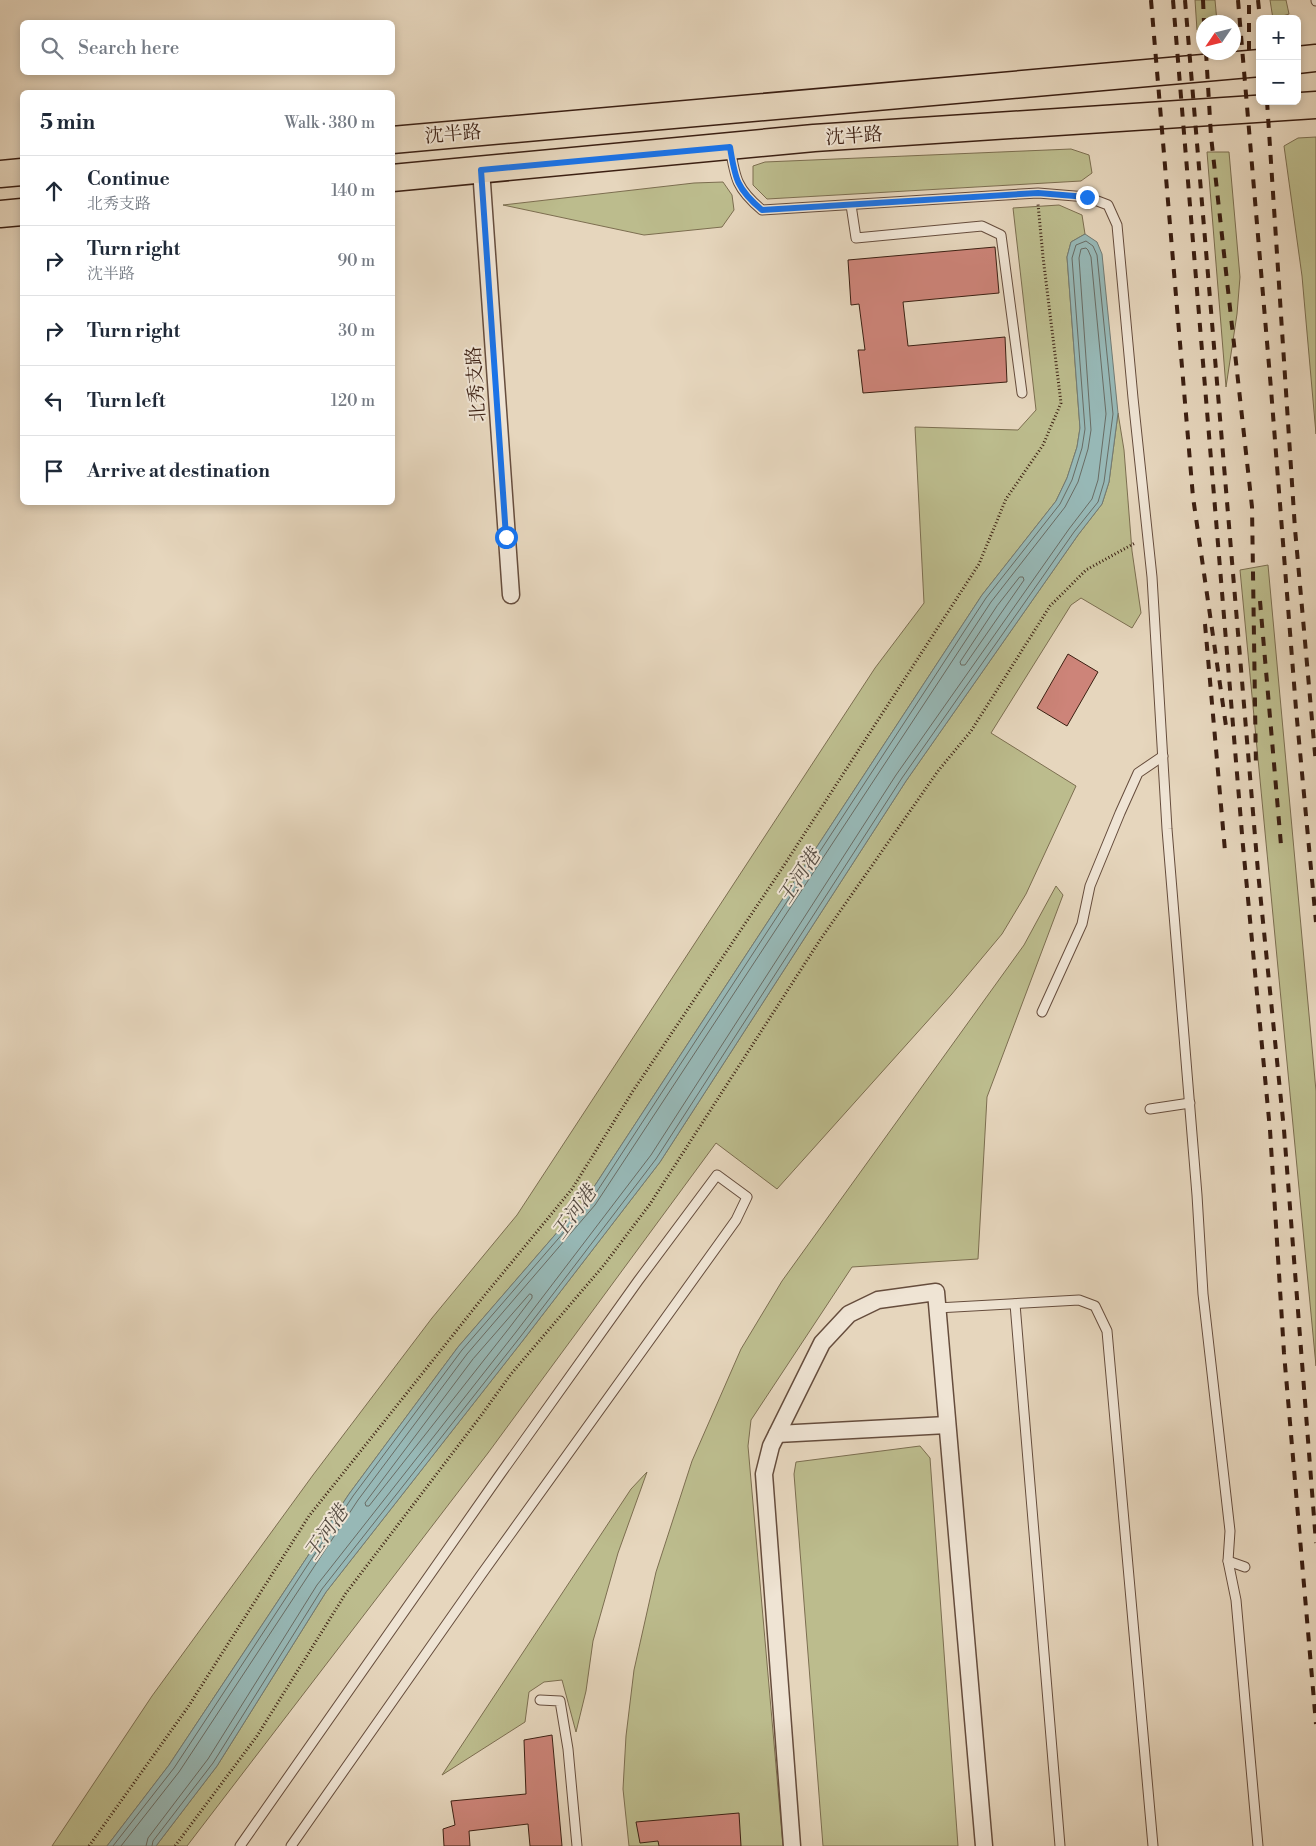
<!DOCTYPE html>
<meta charset="utf-8">
<style>
body{margin:0;font-family:"Libre Bodoni","Noto Serif SC",serif;background:#f6f6f7;color:#1f2937}
.controls{position:absolute;right:15px;top:15px;display:grid;overflow:hidden;border-radius:8px;box-shadow:0 2px 8px #0003}
.controls button{width:45px;height:45px;display:grid;place-items:center;padding:0;border:0;border-bottom:1px solid #e0e1e3;background:#fff;color:#1f2937;font:25px sans-serif}
.compass{position:absolute;left:1196px;top:15px;width:45px;height:45px;border-radius:50%;background:#fff;box-shadow:0 2px 8px #0003;rotate:235deg}
.stop{position:absolute;width:15px;height:15px;margin:-11px;border:4px solid #1a73e8;border-radius:50%;background:#fff}
.stop.end{background:#1a73e8;border-color:#fff;box-shadow:0 1px 5px #0008}
.list{margin:0;padding:0;list-style:none}
h2{display:flex;justify-content:space-between;align-items:center;height:65px;margin:0;padding:0 20px;font-size:21px}
h2 small{font-size:16px;font-weight:400;color:#747a83}
.list li{display:grid;grid-template-columns:32px 1fr auto;gap:15px;align-items:center;box-sizing:border-box;height:70px;padding:0 20px;border-top:1px solid #e0e1e3}
.list b{display:block;font-size:19px;white-space:nowrap}
.list p{margin:0;font-size:16px;white-space:nowrap;color:#747a83}
.list em{font-size:16px;font-style:normal;color:#747a83}
.icon{flex:none;width:28px;height:28px;fill:none;stroke:currentColor;stroke-width:2;stroke-linecap:round;stroke-linejoin:round}
.map{position:relative;flex:none;width:1316px;height:1846px;overflow:hidden}
.search{position:absolute;background:#fff;box-shadow:0 2px 8px #0003;left:20px;top:20px;width:375px;height:55px;display:flex;align-items:center;gap:12px;box-sizing:border-box;padding:0 18px;border-radius:8px;color:#747a83;font-size:19px}
.panel{position:absolute;background:#fff;box-shadow:0 2px 8px #0003;left:20px;top:90px;width:375px;height:415px;border-radius:8px}
.map>svg:first-child{display:block}
.green{fill:#bcbc8d;stroke:#7c6e50}
.water{fill:#97b8b6;stroke:#727b74}
.lines{fill:none;stroke-linecap:round;stroke-linejoin:round}
.shore{stroke:#696c64;stroke-width:1}
.building{fill:#cd8479;stroke:#3b1f12}
.lane-casing{stroke:#664d3d;stroke-width:11}
.street-casing{stroke:#664d3d;stroke-width:19}
.primary-casing{stroke:#3b1f12;stroke-width:29}
.path{stroke:#3b1f12;stroke-width:3;stroke-dasharray:1 2.5;stroke-linecap:butt}
.lane{stroke:#efe4d4;stroke-width:9}
.street{stroke:#efe4d4;stroke-width:16}
.primary{stroke:#e6d6bd;stroke-width:26}
.rail{stroke:#3b1f12;stroke-width:4;stroke-dasharray:9 9;stroke-linecap:butt}
.route{stroke:#1a73e8;stroke-width:6}
.labels{text-anchor:middle;dominant-baseline:central;stroke-width:4;stroke-linejoin:round;paint-order:stroke}
.street-label{font-size:19px;fill:#3b1f12;stroke:#efe4d4}
.water-label{font-size:20px;font-style:italic;fill:#574d43;stroke:#efe4d4}
</style>
<div class="map">
<svg width="1316" height="1846" viewBox="0 0 1316 1846">
<rect width="100%" height="100%" fill="#e6d6bd"/>
<filter id="stains"><feTurbulence type="fractalNoise" baseFrequency=".004" numOctaves="4"/><feColorMatrix values="0 0 0 0 .2 0 0 0 0 .09 0 0 0 0 .02 0 0 0 .5 -.17"/></filter>
<radialGradient id="worn" r=".72"><stop offset=".6" stop-color="#630" stop-opacity="0"/><stop offset="1" stop-color="#630" stop-opacity=".3"/></radialGradient>
<!-- green -->
<g class="green">
<path d="M 1195,0 L 1215,0 L 1217,22 L 1204,22 L 1203,30 L 1197,30 Z"/>
<path d="M 1270,0 L 1286,0 L 1289,14 L 1273,19 Z"/>
<path d="M 1316,137 L 1316,434 L 1302,276 L 1284,146 L 1298,138 Z"/>
<path d="M 1071,149 L 1089,155 L 1092,173 L 1081,181 L 767,199 L 753,185 L 753,166 L 765,162 Z"/>
<path d="M 1207,152 L 1229,152 L 1240,277 L 1237,314 L 1226,387 Z"/>
<path d="M 723,182 L 732,195 L 734,210 L 722,227 L 644,235 L 503,205 L 694,183 Z"/>
<path d="M 1059,205 L 1082,215 L 1085,234 L 1071,242 L 1067,257 L 1080,428 L 1077,447 L 1067,478 L 1056,501 L 982,595 L 586,1199 L 458,1347 L 349,1494 L 169,1765 L 107,1846 L 52,1846 L 152,1696 L 313,1475 L 432,1318 L 517,1215 L 875,668 L 924,603 L 915,427 L 1018,430 L 1036,410 L 1013,208 Z"/>
<path d="M 1118,413 L 1124,450 L 1132,551 L 1141,613 L 1132,628 L 1081,598 L 1071,605 L 991,733 L 1076,786 L 1026,894 L 1002,934 L 951,995 L 777,1189 L 716,1143 L 488,1453 L 187,1846 L 156,1846 L 217,1766 L 326,1592 L 524,1339 L 660,1162 L 906,781 L 1078,535 L 1102,504 L 1109,482 Z"/>
<path d="M 1268,565 L 1316,1091 L 1316,1366 L 1240,570 Z"/>
<path d="M 1056,886 L 1063,895 L 987,1097 L 978,1259 L 852,1267 L 751,1420 L 748,1446 L 783,1846 L 629,1846 L 623,1789 L 626,1736 L 634,1670 L 656,1572 L 692,1461 L 741,1349 L 782,1281 L 1024,945 Z"/>
<path d="M 920,1446 L 930,1458 L 958,1846 L 823,1846 L 794,1474 L 796,1462 Z"/>
<path d="M 647,1472 L 618,1553 L 593,1641 L 586,1691 L 576,1732 L 562,1680 L 544,1682 L 529,1692 L 525,1722 L 442,1775 L 631,1489 Z"/>
</g>
<!-- water -->
<path class="water" d="M 1085,234 L 1097,242 L 1102,254 L 1118,413 L 1109,482 L 1102,504 L 1078,535 L 906,781 L 660,1162 L 524,1339 L 326,1592 L 217,1766 L 156,1846 L 107,1846 L 169,1765 L 349,1494 L 458,1347 L 586,1199 L 982,595 L 1056,501 L 1067,478 L 1077,447 L 1080,428 L 1067,257 L 1071,242 Z"/>
<g class="lines">
<!-- shore -->
<g class="shore">
<path d="M 1020,577 L 1023,577 L 1024,580 L 965,665 L 961,665 L 960,662 L 997,606 Z"/>
<path d="M 530,1294 L 532,1295 L 532,1298 L 510,1327 L 369,1506 L 366,1506 L 365,1503 L 473,1359 Z"/>
<path d="M 113,1846 L 174,1768 L 353,1496 L 462,1350 L 590,1202 L 986,598 L 1060,504 L 1072,480 L 1082,448 L 1085,429 L 1072,258 L 1076,245 L 1086,241 L 1093,246 L 1097,255 L 1113,414 L 1104,482 L 1098,502 L 1074,532 L 902,778 L 656,1159 L 521,1336 L 322,1589 L 213,1763 L 153,1841 L 152,1846"/>
<path d="M 121,1846 L 179,1772 L 358,1500 L 467,1354 L 595,1205 L 991,602 L 1065,507 L 1078,482 L 1088,449 L 1091,430 L 1079,258 L 1081,249 L 1086,248 L 1088,250 L 1091,257 L 1106,414 L 1098,480 L 1092,499 L 1069,529 L 896,775 L 651,1155 L 516,1332 L 317,1585 L 208,1759 L 148,1838 L 146,1846"/>
</g>
</g>
<!-- building -->
<g class="building">
<path d="M 995,247 L 999,293 L 903,302 L 908,346 L 1005,337 L 1007,382 L 863,393 L 858,350 L 865,350 L 859,304 L 851,305 L 848,260 Z"/>
<path d="M 1068,654 L 1098,672 L 1067,726 L 1037,708 Z"/>
<path d="M 552,1735 L 562,1846 L 530,1846 L 528,1824 L 469,1831 L 470,1846 L 444,1846 L 443,1829 L 455,1825 L 451,1801 L 526,1794 L 524,1740 Z"/>
<path d="M 739,1813 L 741,1846 L 659,1846 L 658,1841 L 640,1843 L 636,1822 Z"/>
</g>
<g class="lines">
<defs>
<g id="lane">
<path d="M 1316,0 L 1316,1"/>
<path d="M 730,147 C 735,179 737,189 762,210 L 1038,193 L 1087,197 L 1108,205 L 1117,225 L 1133,398 L 1152,577 L 1167,829 L 1197,1195 L 1203,1294 L 1230,1531 L 1228,1561 L 1236,1600 L 1258,1846"/>
<path d="M 851,205 L 856,238 L 982,226 L 1001,235 L 1022,393"/>
<path d="M 1042,1012 L 1082,924 L 1090,886 L 1120,813 L 1138,773 L 1163,756"/>
<path d="M 1150,1109 L 1190,1103"/>
<path d="M 1015,1304 L 1060,1846"/>
<path d="M 937,1308 L 1079,1300 L 1095,1306 L 1107,1331 L 1153,1846"/>
<path d="M 1228,1561 L 1245,1567"/>
<path d="M 540,1700 L 560,1701 L 568,1749 L 577,1846"/>
<path d="M 240,1846 L 499,1476 L 638,1281 L 717,1175 L 747,1197 L 736,1220 L 481,1575 L 291,1846"/>
</g>
<g id="street">
<path d="M 481,169 L 511,595"/>
<path d="M 777,1434 L 947,1425"/>
<path d="M 792,1846 L 764,1474 L 771,1446 L 822,1343 L 849,1314 L 878,1300 L 936,1292 L 984,1846"/>
</g>
<g id="primary">
<path d="M 1297,60 L 1316,58"/>
<path d="M 392,140 L 1260,63"/>
<path d="M 0,174 L 22,172"/>
<path d="M 392,178 L 814,138 L 1316,105"/>
<path d="M 0,214 L 22,212"/>
</g>
</defs>
<!-- lane casing -->
<use href="#lane" class="lane-casing"/>
<!-- street casing -->
<use href="#street" class="street-casing"/>
<!-- primary casing -->
<use href="#primary" class="primary-casing"/>
<!-- path -->
<g class="path">
<path d="M 89,1846 L 188,1707 L 309,1516 L 484,1296 L 572,1189 L 633,1091 L 781,870 L 979,564 L 1006,499 L 1043,445 L 1061,403 L 1043,257 L 1038,204"/>
<path d="M 175,1846 L 257,1736 L 346,1593 L 480,1417 L 511,1374 L 604,1265 L 650,1204 L 820,940 L 938,771 L 971,731 L 1050,606 L 1086,570 L 1135,543"/>
</g>
<!-- lane -->
<use href="#lane" class="lane"/>
<!-- street -->
<use href="#street" class="street"/>
<!-- primary -->
<use href="#primary" class="primary"/>
<!-- rail -->
<g class="rail">
<path d="M 1151,0 L 1193,497 L 1227,733"/>
<path d="M 1173,0 L 1243,846 L 1270,1130 L 1284,1353 L 1316,1724"/>
<path d="M 1185,0 L 1258,872 L 1284,1130 L 1316,1543"/>
<path d="M 1203,0 L 1204,22"/>
<path d="M 1238,0 L 1271,389 L 1296,709 L 1316,922"/>
<path d="M 1258,0 L 1260,19"/>
<path d="M 1249,50 L 1249,0"/>
<path d="M 1206,52 L 1211,136 L 1252,507 L 1256,769"/>
<path d="M 1267,101 L 1295,529 L 1316,765"/>
<path d="M 1260,601 L 1281,845"/>
<path d="M 1205,624 L 1225,851"/>
</g>
</g>
<g class="lines">
<!-- route -->
<path class="route" d="M 506,537 L 481,170 L 730,147 C 735,179 737,189 762,210 L 1038,193 L 1087,197"/>
</g>
<g class="labels">
<!-- street labels -->
<g class="street-label">
<text transform="translate(453 134) rotate(-5)">沈半路</text>
<text transform="translate(854 136) rotate(-4)">沈半路</text>
<text transform="translate(476 384) rotate(-94)">北秀支路</text>
</g>
<!-- water labels -->
<g class="water-label">
<text transform="translate(800 877) rotate(-57)">王河港</text>
<text transform="translate(575 1213) rotate(-54)">王河港</text>
<text transform="translate(327 1533) rotate(-55)">王河港</text>
</g>
</g>
<rect width="100%" height="100%" filter="url(#stains)"/>
<rect width="100%" height="100%" fill="url(#worn)"/>
</svg>
<div class="controls">
<button>+</button>
<button>−</button>
</div>
<svg class="compass" viewBox="-18 -18 36 36"><path d="M0-13l5 13h-10z" fill="#e53935"/><path d="M0 13l5-13h-10z" fill="#747a83"/></svg>
<div class="stop" style="left:506px;top:537px"></div>
<div class="stop end" style="left:1087px;top:197px"></div>
<div class="search"><svg class="icon" aria-label="search" viewBox="0 0 24 24"><circle cx="10" cy="10" r="6"/><path d="M15 15l6 6"/></svg>Search here</div>
<section class="panel">
<h2>5 min<small>Walk · 380 m</small></h2>
<ul class="list">
<li><svg class="icon" aria-label="ahead" viewBox="0 0 24 24"><path d="M12 20V5M6 11l6-6 6 6"/></svg><div><b>Continue</b><p>北秀支路</p></div><em>140 m</em></li>
<li><svg class="icon" aria-label="right" viewBox="0 0 24 24"><path d="M7 20v-9h11M14 6l5 5-5 5"/></svg><div><b>Turn right</b><p>沈半路</p></div><em>90 m</em></li>
<li><svg class="icon" aria-label="right" viewBox="0 0 24 24"><path d="M7 20v-9h11M14 6l5 5-5 5"/></svg><div><b>Turn right</b></div><em>30 m</em></li>
<li><svg class="icon" aria-label="left" viewBox="0 0 24 24"><path d="M17 20v-9H6M10 6l-5 5 5 5"/></svg><div><b>Turn left</b></div><em>120 m</em></li>
<li><svg class="icon" aria-label="arrive" viewBox="0 0 24 24"><path d="M6 21V4h12l-3 4 3 4H6"/></svg><div><b>Arrive at destination</b></div></li>
</ul>
</section>
</div>
